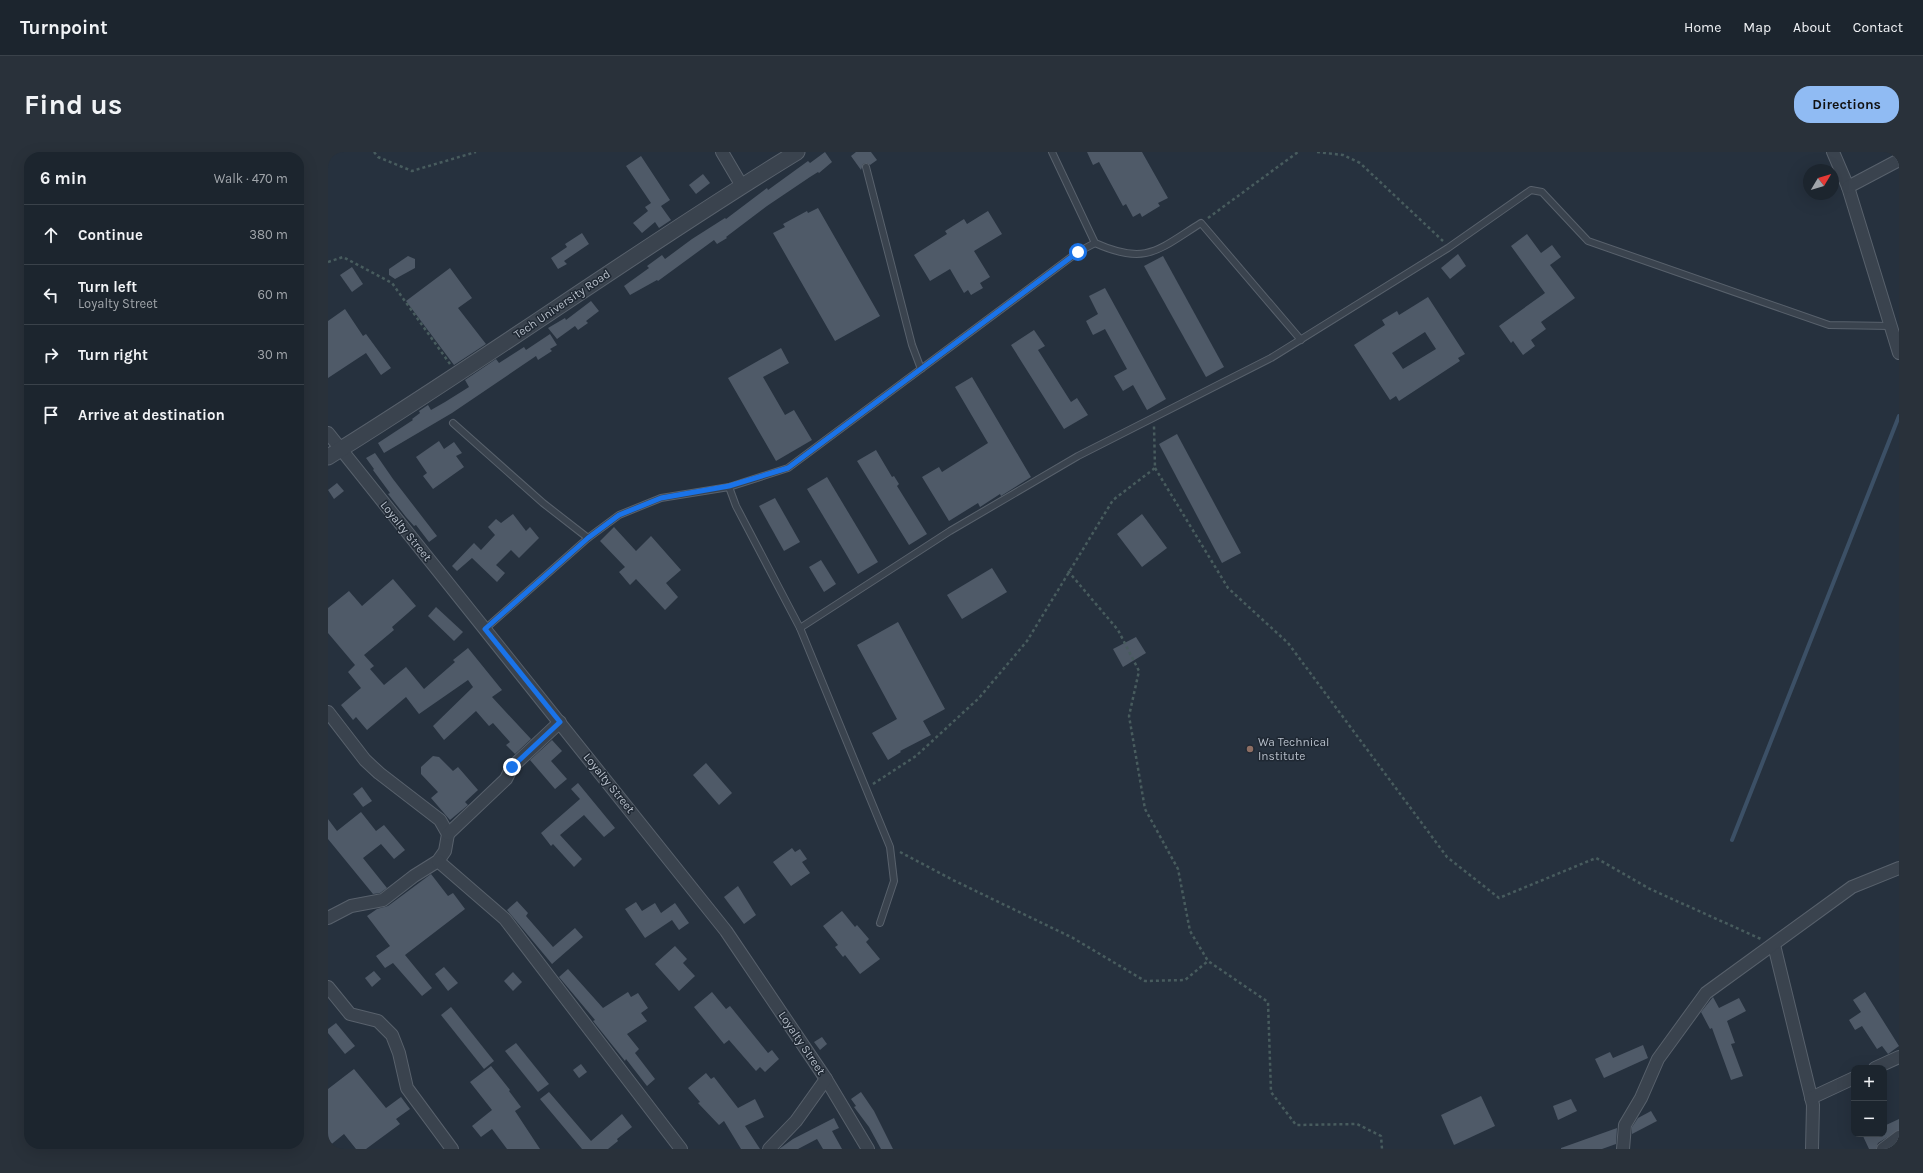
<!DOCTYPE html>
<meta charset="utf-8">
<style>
body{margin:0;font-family:Karla,sans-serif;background:#29313a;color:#f1f3f6}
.controls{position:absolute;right:12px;bottom:12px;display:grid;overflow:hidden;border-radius:8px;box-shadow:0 4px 16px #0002}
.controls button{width:36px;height:36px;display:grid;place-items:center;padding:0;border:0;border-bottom:1px solid #3a424a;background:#1c252e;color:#f1f3f6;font:20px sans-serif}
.compass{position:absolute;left:1475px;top:12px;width:36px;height:36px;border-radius:50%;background:#1c252e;box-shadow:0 4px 16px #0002;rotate:52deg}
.stop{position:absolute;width:12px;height:12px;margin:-9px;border:3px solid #1a73e8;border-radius:50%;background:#fff}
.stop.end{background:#1a73e8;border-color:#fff;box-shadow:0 1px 4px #0008}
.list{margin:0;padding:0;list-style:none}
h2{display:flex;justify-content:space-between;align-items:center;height:52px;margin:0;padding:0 16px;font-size:17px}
h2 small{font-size:13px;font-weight:400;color:#a0a5aa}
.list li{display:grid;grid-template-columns:26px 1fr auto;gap:12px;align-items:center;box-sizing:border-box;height:60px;padding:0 16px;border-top:1px solid #3a424a}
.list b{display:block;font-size:15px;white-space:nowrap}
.list p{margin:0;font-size:13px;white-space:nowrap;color:#a0a5aa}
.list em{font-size:13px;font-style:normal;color:#a0a5aa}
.icon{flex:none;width:22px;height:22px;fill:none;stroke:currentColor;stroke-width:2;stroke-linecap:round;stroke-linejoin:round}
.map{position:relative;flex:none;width:1571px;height:997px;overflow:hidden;border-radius:16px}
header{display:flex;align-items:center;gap:24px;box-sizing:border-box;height:56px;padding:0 20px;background:#1c252e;border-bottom:1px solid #3a424a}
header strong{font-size:19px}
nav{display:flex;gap:22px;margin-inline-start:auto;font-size:14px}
.intro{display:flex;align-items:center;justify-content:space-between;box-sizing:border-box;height:96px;padding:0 24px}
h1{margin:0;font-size:28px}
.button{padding:10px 18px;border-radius:16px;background:#90bbf3;color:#111;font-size:14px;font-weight:700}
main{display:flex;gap:24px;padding:0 24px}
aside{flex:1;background:#1c252e;border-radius:16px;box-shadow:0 4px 16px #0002}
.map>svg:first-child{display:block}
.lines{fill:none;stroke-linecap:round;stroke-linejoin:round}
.stream{stroke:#3c5066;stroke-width:4}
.building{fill:#4f5a68;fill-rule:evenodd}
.service-casing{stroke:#58616c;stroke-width:8}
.minor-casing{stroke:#58616c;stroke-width:14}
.tertiary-casing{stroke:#58616c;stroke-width:17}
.path{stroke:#485c5e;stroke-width:2.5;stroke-dasharray:3 3;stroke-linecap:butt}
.service{stroke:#3a434e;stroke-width:6}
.minor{stroke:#3a434e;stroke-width:12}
.tertiary{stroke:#3a434e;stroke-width:15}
.route{stroke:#1a73e8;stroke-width:5}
.education-dot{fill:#8d6e63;stroke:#1f2833;stroke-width:1.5}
.labels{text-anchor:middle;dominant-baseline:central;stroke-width:3;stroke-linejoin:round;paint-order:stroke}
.street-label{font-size:12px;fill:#b6bec9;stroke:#1f2833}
.poi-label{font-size:12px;fill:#b6bec9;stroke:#1f2833;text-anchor:start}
</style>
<header>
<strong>Turnpoint</strong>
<nav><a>Home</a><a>Map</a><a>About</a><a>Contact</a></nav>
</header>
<div class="intro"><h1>Find us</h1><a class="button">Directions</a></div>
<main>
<aside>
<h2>6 min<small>Walk · 470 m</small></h2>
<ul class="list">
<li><svg class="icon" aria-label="ahead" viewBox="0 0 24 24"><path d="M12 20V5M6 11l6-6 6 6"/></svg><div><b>Continue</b></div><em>380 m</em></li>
<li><svg class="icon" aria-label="left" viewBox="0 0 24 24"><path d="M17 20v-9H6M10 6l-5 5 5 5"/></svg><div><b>Turn left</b><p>Loyalty Street</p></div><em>60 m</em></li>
<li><svg class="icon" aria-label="right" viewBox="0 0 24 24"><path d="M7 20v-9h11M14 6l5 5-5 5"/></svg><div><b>Turn right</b></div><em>30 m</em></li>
<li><svg class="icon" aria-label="arrive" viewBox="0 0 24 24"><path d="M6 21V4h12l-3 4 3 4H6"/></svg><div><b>Arrive at destination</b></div></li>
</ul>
</aside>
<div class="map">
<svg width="1571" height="997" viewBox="0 0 1571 997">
<rect width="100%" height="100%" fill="#26313e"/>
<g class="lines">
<!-- stream -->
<path class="stream" d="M 1404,688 L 1571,264"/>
</g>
<!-- building -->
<g class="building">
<path d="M 497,0 L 504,10 L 491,21 L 490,20 L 482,25 L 439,54 L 398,85 L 399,86 L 389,92 L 386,88 L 330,129 L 329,128 L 302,143 L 296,134 L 321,116 L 319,114 L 334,103 L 337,107 L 364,87 L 397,66 L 398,67 L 439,36 L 440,38 L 480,9 L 482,11 Z"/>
<path d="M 528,0 L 543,0 L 549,8 L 542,13 L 539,11 L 535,12 L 533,18 L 523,4 Z"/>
<path d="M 759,0 L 814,0 L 840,46 L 830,51 L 832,54 L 814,65 L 812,61 L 805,65 L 798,52 L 795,54 L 771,10 L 765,13 Z"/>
<path d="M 313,4 L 342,48 L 333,54 L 343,68 L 331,76 L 327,70 L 314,81 L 305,71 L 320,59 L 317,55 L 323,51 L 298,14 Z"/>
<path d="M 375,22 L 382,31 L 368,42 L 361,33 Z"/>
<path d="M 490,56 L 552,164 L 507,189 L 445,81 L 457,75 L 455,72 L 479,59 L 480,61 Z"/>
<path d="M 660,59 L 674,82 L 646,99 L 662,125 L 652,131 L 655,136 L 643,143 L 640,138 L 636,141 L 622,117 L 602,129 L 586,103 L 619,82 L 617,79 L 636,67 L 639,72 Z"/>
<path d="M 254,81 L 261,92 L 236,109 L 239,112 L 230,117 L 223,106 L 239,95 L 237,92 Z"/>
<path d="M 1199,82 L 1213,101 L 1224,93 L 1233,105 L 1222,113 L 1247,146 L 1213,170 L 1218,177 L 1203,188 L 1207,194 L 1195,203 L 1185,189 L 1183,191 L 1171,174 L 1217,141 L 1183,94 Z"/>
<path d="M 1130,102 L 1138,114 L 1122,127 L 1113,116 Z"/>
<path d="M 80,104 L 87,107 L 87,116 L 67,127 L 61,123 L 61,117 Z"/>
<path d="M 835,104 L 896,215 L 878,225 L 816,114 Z"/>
<path d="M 24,115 L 35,132 L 24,140 L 12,123 Z"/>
<path d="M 122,116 L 144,146 L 130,156 L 158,192 L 126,213 L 78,149 Z"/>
<path d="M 777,136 L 838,247 L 819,258 L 805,233 L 795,239 L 786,224 L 799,217 L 777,177 L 765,183 L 758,169 L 770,162 L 761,144 Z"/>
<path d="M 1100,145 L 1137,202 L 1130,206 L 1132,209 L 1071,249 L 1068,244 L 1062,248 L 1026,193 L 1057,173 L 1054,168 L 1069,159 L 1071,163 ZM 1097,180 L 1108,197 L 1075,217 L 1064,201 Z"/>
<path d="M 263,149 L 271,159 L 258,169 L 260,171 L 250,178 L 247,174 L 229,187 L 220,176 L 237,166 L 238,168 Z"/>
<path d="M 17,157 L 35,184 L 38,182 L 63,216 L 53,223 L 38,201 L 0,226 L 0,169 Z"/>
<path d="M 706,178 L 717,194 L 710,198 L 743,250 L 749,246 L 760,263 L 736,277 L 683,193 Z"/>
<path d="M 222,182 L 229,193 L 222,197 L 224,199 L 210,208 L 208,204 L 124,261 L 56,301 L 50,291 L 85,268 L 84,267 L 92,261 L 91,259 L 100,253 L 103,258 L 117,250 L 141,235 L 137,228 L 168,207 L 171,211 L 196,195 L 198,198 Z"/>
<path d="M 453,196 L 461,211 L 435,225 L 457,263 L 466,258 L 484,288 L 448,309 L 400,226 Z"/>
<path d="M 644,225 L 703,325 L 673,344 L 672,342 L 652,355 L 650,351 L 621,369 L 594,325 L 611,315 L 614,320 L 660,291 L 627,235 Z"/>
<path d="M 849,282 L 913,401 L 894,411 L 831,292 Z"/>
<path d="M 111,289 L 116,297 L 126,290 L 134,301 L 128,304 L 136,315 L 105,337 L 95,324 L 99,321 L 88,305 Z"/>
<path d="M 548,298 L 564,325 L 566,324 L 571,332 L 569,334 L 599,382 L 581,393 L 529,309 Z"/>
<path d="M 47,301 L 65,327 L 109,384 L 101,390 L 88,373 L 86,374 L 78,365 L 60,342 L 62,341 L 45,318 L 46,317 L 38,306 Z"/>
<path d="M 499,325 L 550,410 L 530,422 L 479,337 Z"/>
<path d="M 9,331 L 16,339 L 6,347 L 0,338 Z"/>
<path d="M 447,346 L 472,390 L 456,399 L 431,354 Z"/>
<path d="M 185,362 L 198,379 L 202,375 L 211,386 L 191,406 L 183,398 L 168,413 L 177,421 L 169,430 L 144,406 L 129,419 L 124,414 L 146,391 L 153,398 L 167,383 L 160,375 L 168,367 L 173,371 Z"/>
<path d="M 814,362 L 839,396 L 814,415 L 789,382 Z"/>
<path d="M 286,375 L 308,399 L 323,384 L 353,418 L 338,431 L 350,445 L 337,458 L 308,427 L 302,433 L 291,420 L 297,415 L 272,389 Z"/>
<path d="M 493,408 L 508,432 L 496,440 L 481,415 Z"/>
<path d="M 664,416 L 679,440 L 634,467 L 619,443 Z"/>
<path d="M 65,427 L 88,454 L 64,475 L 66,478 L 36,503 L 46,514 L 42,517 L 56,533 L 78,515 L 96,537 L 127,510 L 125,508 L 140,496 L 174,538 L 164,545 L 203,587 L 187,602 L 178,593 L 182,590 L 165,571 L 161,574 L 148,559 L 116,588 L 105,574 L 145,535 L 140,528 L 91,562 L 78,545 L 39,578 L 28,565 L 25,568 L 13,553 L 33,536 L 20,520 L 27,513 L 0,481 L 0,456 L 21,439 L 34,454 Z"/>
<path d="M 108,455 L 135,480 L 126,489 L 100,464 Z"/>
<path d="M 570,470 L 617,557 L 595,569 L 603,583 L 572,599 L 573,600 L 560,608 L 544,581 L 569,567 L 529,493 Z"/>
<path d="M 808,485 L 818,501 L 795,515 L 785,497 Z"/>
<path d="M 224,588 L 234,599 L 223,609 L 239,627 L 227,637 L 202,608 Z"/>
<path d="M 105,604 L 111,605 L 125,619 L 130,615 L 150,638 L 137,650 L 140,653 L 122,668 L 103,646 L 110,640 L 93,622 L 93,615 Z"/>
<path d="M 378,611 L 404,641 L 391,653 L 365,623 Z"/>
<path d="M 250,631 L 287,676 L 276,685 L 256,663 L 232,683 L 254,707 L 246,715 L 225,692 L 223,694 L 213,681 L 252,647 L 243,637 Z"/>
<path d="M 34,635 L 44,649 L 35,655 L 25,642 Z"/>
<path d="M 33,660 L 48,679 L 56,673 L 77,698 L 66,707 L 53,692 L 35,706 L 59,736 L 52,741 L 45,742 L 0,687 L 0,667 L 9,679 Z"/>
<path d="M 464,696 L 467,700 L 472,697 L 479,707 L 474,710 L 482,721 L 463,734 L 445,710 Z"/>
<path d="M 103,722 L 120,744 L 125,741 L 137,757 L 77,803 L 104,836 L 94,844 L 65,811 L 57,816 L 48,804 L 62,794 L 39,764 L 49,757 L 60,754 Z"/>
<path d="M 410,734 L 428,763 L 416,772 L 396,745 Z"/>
<path d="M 189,749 L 200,761 L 198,764 L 225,795 L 247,776 L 255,785 L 224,812 L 179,758 Z"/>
<path d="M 308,750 L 314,759 L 327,751 L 333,761 L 347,751 L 361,771 L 351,778 L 344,768 L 317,786 L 297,757 Z"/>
<path d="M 514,759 L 527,775 L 529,773 L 541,787 L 538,790 L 552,807 L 532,822 L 517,803 L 515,805 L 507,795 L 510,793 L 495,774 Z"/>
<path d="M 347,794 L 359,807 L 355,811 L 367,824 L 351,839 L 327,812 Z"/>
<path d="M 116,815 L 130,831 L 120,839 L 107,822 Z"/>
<path d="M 240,817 L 275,856 L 300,840 L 303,845 L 310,841 L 320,856 L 313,861 L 319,869 L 299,882 L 311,897 L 307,901 L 327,927 L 319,934 L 298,907 L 297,909 L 265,869 L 267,868 L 231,825 Z"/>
<path d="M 46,819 L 53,827 L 44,835 L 37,826 Z"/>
<path d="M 185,820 L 194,830 L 185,839 L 176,829 Z"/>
<path d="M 384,840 L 398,857 L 402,854 L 440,901 L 444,898 L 451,907 L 437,920 L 432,915 L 428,919 L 401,888 L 396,892 L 366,855 Z"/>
<path d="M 1537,840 L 1571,894 L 1560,902 L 1554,894 L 1549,897 L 1534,874 L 1527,878 L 1521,868 L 1533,860 L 1525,848 Z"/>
<path d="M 1385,845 L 1391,856 L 1411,846 L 1418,859 L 1399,869 L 1407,891 L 1403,892 L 1415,924 L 1403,928 L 1384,876 L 1382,877 L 1373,860 Z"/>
<path d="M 123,855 L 166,909 L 156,917 L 113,863 Z"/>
<path d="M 8,871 L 27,894 L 17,902 L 0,881 L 0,877 Z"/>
<path d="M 494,885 L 499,892 L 492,898 L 486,890 Z"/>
<path d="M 188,891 L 221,932 L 210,940 L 177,899 Z"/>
<path d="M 1315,893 L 1320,906 L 1276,926 L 1267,907 L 1282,900 L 1285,906 Z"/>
<path d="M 253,912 L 259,920 L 251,926 L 245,918 Z"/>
<path d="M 163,914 L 182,938 L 181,939 L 193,955 L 187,959 L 212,997 L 179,997 L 164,977 L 153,985 L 144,974 L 164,958 L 142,930 Z"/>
<path d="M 26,917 L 58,956 L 73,945 L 82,957 L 68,967 L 72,972 L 38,997 L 28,997 L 16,982 L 0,995 L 0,937 Z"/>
<path d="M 378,921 L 383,927 L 386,925 L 410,956 L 427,947 L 436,965 L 417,974 L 432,997 L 413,997 L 396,969 L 391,973 L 370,951 L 372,950 L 360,936 Z"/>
<path d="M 221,940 L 263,989 L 294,962 L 304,975 L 289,987 L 290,989 L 280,997 L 254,997 L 212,947 Z"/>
<path d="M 533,940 L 546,959 L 565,997 L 553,997 L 541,975 L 526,955 L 528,954 L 523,947 Z"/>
<path d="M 1153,944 L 1167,974 L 1126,993 L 1113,963 Z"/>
<path d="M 1243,947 L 1249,959 L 1230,968 L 1225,954 Z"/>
<path d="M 1323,959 L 1329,969 L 1304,982 L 1304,975 L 1310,966 Z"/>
<path d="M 506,966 L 511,976 L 504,979 L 514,997 L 495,997 L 489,987 L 470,997 L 451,997 L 465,987 Z"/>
<path d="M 1571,967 L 1571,978 L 1550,991 L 1548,997 L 1541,997 L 1534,982 L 1556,982 L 1556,974 Z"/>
<path d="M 1289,976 L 1288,992 L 1274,997 L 1233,997 L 1233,996 Z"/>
</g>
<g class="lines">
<defs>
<g id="service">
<path d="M 724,0 L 767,91 C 818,114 830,98 873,71 L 973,188"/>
<path d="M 538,15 L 584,193 L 593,217"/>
<path d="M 125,271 L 215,351 L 260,386"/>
<path d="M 401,335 L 408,354 L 472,476 L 622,379 L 750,304 L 943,206 L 1120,96 L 1203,38 L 1214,40 L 1260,89 L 1501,173 L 1563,174"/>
<path d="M 472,476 L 562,695 L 566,729 L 552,771"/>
<path d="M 157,477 L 260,386 L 291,363 L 333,346 L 401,335 L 460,316 L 750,100 L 767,91"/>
</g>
<g id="minor">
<path d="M 394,0 L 414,34"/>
<path d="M 1505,0 L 1520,35 L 1571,201"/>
<path d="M 1520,35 L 1571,8"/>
<path d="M 0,281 L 398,779 L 498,927 L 540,997"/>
<path d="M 0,560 L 37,608 L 51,621 L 112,668 L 120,682 L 117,699 L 110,709 L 86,724 L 55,748 L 23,754 L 0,766"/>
<path d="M 120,682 L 178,627 L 184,615 L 232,570"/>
<path d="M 110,709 L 177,767 L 353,997"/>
<path d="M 1446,793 L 1485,953 L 1484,997"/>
<path d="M 0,835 L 22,862 L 50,869 L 64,883 L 71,901 L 79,936 L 124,997"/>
<path d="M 1547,916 L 1571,905"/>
<path d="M 1483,946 L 1526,926"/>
<path d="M 441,997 L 468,969 L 498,927"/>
<path d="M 1295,997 L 1297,973 L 1313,946 L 1330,907 L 1378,841 L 1524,735 L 1571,716"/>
<path d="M 1555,997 L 1571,985"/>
</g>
<path id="tertiary" d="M 0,305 C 159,207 310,97 469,0"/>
</defs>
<!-- service casing -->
<use href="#service" class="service-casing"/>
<!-- minor casing -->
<use href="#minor" class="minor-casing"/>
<!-- tertiary casing -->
<use href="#tertiary" class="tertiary-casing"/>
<!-- path -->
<g class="path">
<path d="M 46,0 L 50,5 L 84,19 L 148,0"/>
<path d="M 989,0 L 1015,3 L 1032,11 L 1115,89"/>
<path d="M 880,66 L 970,0"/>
<path d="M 0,110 L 15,105 L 64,131 L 122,212"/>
<path d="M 827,316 L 900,436 L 960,491 L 1119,705 L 1171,746 L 1268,706 L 1322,737 L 1433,787"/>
<path d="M 740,419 L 790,478 L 811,519 L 801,564 L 817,657 L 850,717 L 862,779 L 880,809 L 940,850 L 943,940 L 968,973 L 1029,972 L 1053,984 L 1054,997"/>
<path d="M 545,632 L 588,604 L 651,546 L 699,489 L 785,348 L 827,316 L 826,274"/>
<path d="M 572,700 L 625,728 L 745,786 L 817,829 L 857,828 L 880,809"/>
</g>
<!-- service -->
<use href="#service" class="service"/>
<!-- minor -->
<use href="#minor" class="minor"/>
<!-- tertiary -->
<use href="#tertiary" class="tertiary"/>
</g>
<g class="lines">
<!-- route -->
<path class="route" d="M 184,615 L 232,570 L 157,477 L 260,386 L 291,363 L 333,346 L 401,334 L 460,316 L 750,100"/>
</g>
<!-- markers -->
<circle class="education-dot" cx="922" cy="597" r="4"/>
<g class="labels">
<!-- street labels -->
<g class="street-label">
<text transform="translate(234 152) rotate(-34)">Tech University Road</text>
<text transform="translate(78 379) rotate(51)">Loyalty Street</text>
<text transform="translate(281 631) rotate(51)">Loyalty Street</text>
<text transform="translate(474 891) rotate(56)">Loyalty Street</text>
</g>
<!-- poi labels -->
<g class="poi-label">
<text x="930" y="590">Wa Technical<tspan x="930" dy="14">Institute</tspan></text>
</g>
</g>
</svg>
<div class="controls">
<button>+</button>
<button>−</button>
</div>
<svg class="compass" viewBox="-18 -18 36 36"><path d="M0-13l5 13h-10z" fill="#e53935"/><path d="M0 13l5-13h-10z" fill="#a0a5aa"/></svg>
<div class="stop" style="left:750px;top:100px"></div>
<div class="stop end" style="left:184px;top:615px"></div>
</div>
</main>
